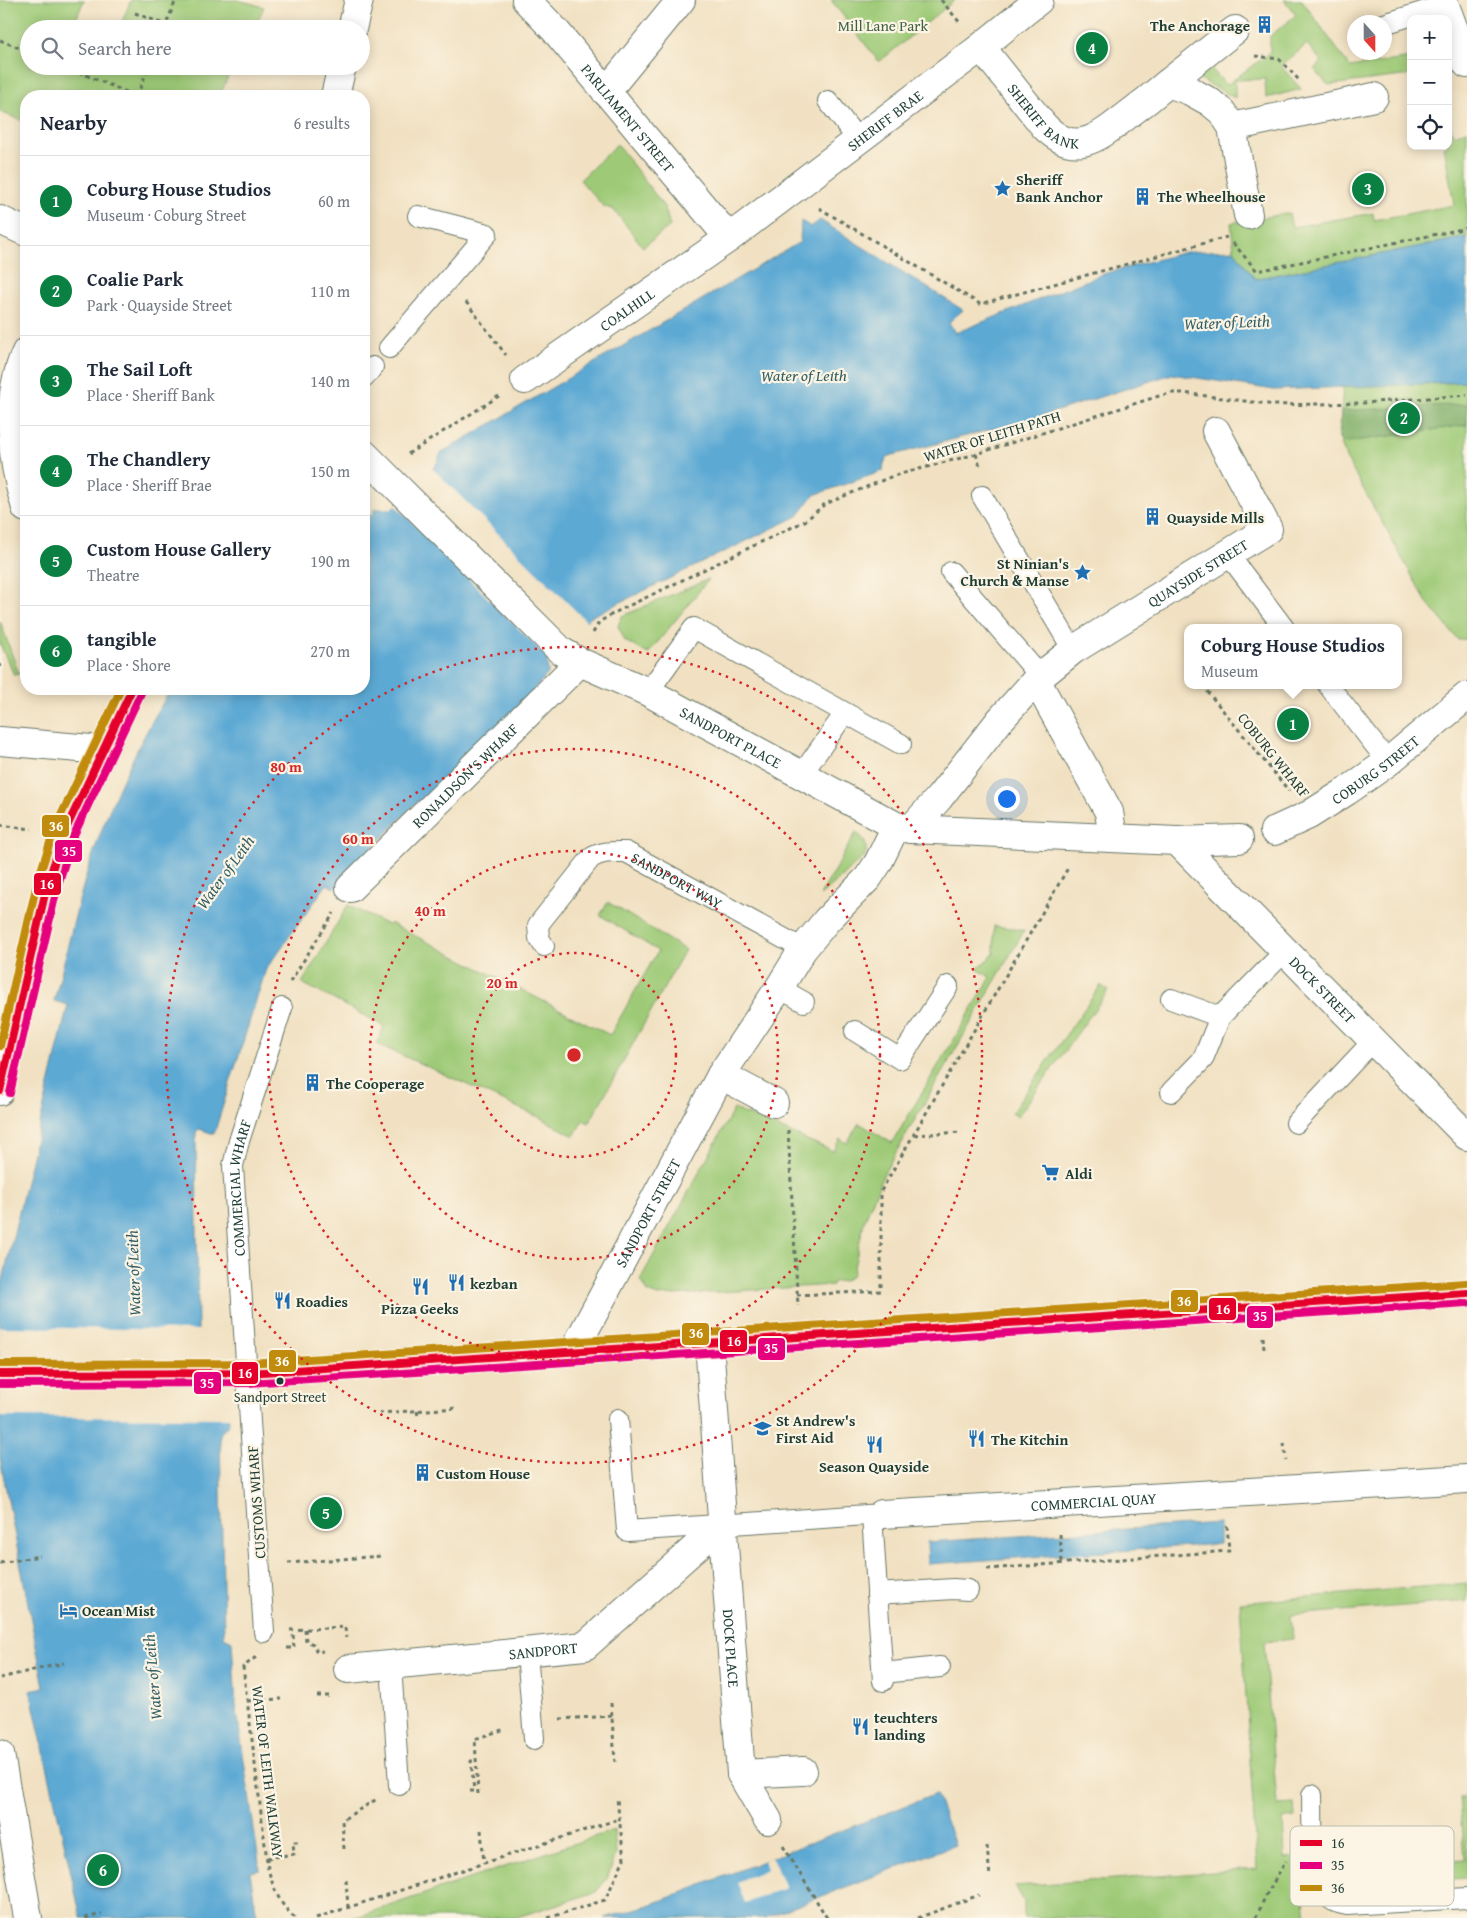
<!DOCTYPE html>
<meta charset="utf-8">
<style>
body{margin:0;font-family:"Gentium Book Plus",serif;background:#f2f2f3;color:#1f2937}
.controls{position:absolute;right:15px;top:15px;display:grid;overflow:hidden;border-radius:10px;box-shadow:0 2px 12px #0003}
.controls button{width:45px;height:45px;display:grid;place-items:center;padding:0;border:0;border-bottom:1px solid #e0e1e3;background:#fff;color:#1f2937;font:25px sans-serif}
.compass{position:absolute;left:1347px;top:15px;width:45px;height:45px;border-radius:50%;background:#fff;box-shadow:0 2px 12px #0003;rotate:159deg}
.you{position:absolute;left:1006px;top:798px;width:18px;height:18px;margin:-12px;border:4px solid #fff;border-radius:50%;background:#1a73e8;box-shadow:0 0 0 8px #1a73e833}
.badge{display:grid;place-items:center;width:32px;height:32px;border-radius:50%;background:#0b8043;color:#fff;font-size:16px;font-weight:700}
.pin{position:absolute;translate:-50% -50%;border:2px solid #fff;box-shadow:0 1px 5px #0006}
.popup{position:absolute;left:1184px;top:624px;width:218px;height:65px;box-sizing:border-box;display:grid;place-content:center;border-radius:10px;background:#fff;filter:drop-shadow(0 1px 4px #0005);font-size:16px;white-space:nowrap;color:#747a83}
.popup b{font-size:19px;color:#1f2937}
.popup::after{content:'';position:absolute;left:50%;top:100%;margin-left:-10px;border:10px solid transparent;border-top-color:#fff}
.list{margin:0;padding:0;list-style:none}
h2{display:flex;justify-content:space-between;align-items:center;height:65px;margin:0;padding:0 20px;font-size:21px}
h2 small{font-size:16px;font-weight:400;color:#747a83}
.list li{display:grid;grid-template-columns:32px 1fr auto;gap:15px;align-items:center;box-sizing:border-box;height:90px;padding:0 20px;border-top:1px solid #e0e1e3}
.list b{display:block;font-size:19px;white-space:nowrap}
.list p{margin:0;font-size:16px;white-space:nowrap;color:#747a83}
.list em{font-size:16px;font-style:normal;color:#747a83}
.icon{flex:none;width:28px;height:28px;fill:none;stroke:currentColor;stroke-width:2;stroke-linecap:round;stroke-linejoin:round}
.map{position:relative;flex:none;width:1467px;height:1918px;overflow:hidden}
.search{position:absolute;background:#fff;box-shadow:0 2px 12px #0003;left:20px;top:20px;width:350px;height:55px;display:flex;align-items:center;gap:12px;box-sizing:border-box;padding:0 18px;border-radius:28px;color:#747a83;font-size:19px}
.panel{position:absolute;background:#fff;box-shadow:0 2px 12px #0003;left:20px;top:90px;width:350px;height:605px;border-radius:20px}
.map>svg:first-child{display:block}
.green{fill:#9eca77;stroke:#5e8456}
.forest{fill:#7eae68;stroke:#4e764e}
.water{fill:#5ba9d4;stroke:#3d7384}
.pier{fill:#f1e1c2}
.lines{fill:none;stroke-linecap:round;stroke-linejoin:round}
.lane-casing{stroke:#687666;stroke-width:22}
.street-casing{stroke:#687666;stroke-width:30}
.primary-casing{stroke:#687666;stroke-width:30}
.path{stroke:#687666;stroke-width:3;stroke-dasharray:4 4;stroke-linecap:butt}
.lane{stroke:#fff;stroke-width:20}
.street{stroke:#fff;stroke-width:28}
.primary{stroke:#f9be6d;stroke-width:28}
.bus-1-casing{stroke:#fcf5e5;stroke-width:11}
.bus-2-casing{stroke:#fcf5e5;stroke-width:11}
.bus-3-casing{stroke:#fcf5e5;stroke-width:11}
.bus-1{stroke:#e4002b;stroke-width:8}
.bus-2{stroke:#e5007d;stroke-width:8}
.bus-3{stroke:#c18c0d;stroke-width:8}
.ring{fill:none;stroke:#d62828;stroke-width:2.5;stroke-dasharray:2.5 5}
.bus-dot{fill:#1f3d34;stroke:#fcf5e5;stroke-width:2}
.labels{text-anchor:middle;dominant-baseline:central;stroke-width:4.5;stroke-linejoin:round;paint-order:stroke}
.bus-label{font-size:14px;fill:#1f3d34;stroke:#fcf5e5}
.park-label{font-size:15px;fill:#3f6045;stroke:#fcf5e5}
.poi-label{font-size:15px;font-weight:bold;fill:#1f3d34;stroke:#fcf5e5;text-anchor:start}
.street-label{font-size:15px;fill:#1f3d34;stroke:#fcf5e5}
.water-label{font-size:16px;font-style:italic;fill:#315d64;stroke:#fcf5e5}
.key{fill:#fcf5e5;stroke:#babeb0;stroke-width:1}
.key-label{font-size:14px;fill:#1f3d34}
.centre{fill:#d62828;stroke:#fcf5e5;stroke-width:2.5}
.ring-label{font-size:15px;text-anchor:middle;font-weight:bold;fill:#d62828;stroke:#fcf5e5;stroke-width:4.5;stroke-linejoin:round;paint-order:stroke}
.line-badge{stroke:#fcf5e5;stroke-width:2}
.badge-label{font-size:14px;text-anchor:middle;font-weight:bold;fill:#fff}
</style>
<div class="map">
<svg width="1467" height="1918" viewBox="0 0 1467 1918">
<rect width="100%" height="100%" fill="#fcf5e5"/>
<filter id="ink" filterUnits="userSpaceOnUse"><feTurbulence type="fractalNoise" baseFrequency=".02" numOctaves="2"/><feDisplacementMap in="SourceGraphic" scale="10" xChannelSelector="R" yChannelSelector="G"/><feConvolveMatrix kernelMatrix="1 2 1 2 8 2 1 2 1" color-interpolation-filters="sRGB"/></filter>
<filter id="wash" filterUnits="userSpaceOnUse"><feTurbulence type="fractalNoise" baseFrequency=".0096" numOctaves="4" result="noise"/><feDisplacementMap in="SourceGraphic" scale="20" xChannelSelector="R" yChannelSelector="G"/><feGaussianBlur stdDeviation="1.12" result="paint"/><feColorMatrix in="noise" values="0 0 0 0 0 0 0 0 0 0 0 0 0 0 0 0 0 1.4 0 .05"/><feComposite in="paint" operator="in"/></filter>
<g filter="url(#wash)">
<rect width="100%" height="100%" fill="#f1e1c2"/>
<!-- green -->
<g class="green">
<path d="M 0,0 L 84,0 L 75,22 L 91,29 L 29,29 L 29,66 L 232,66 L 220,96 L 26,96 L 26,122 L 0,112 Z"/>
<path d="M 131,0 L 238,0 L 264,7 L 254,29 L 119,29 Z"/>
<path d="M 831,0 L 955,0 L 879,62 Z"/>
<path d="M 1284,0 L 1302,0 L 1350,67 L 1411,58 L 1411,75 L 1328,85 L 1314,69 L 1322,62 L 1307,44 L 1281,66 L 1301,89 L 1266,98 L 1265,79 L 1235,80 L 1235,98 L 1198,78 L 1199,71 L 1208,65 L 1226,85 L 1270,53 L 1270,36 L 1296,15 Z"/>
<path d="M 1448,122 L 1454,135 L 1467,130 L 1467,237 L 1255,279 L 1234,250 L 1231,223 L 1289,213 L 1292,227 L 1373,213 L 1374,220 L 1454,205 L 1444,146 L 1448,146 Z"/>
<path d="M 617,144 L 665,208 L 670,226 L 643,247 L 614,210 L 603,206 L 580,180 Z"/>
<path d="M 1467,382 L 1467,639 L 1458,640 L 1426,601 L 1346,458 L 1339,437 L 1343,387 Z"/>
<path d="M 709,579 L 648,654 L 625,641 L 618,626 L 622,616 Z"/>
<path d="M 0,621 L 19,674 L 14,675 L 0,644 Z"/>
<path d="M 856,832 C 865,839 869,847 864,857 L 820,896 Z"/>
<path d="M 608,902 L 685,950 L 589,1123 L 583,1120 L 574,1136 L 543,1119 L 377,1044 L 384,1026 L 302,983 L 348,905 L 386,924 L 389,925 L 390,923 L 610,1035 L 658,951 L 600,915 Z"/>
<path d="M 994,926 L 1012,928 L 1024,931 L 884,1173 L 864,1222 L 852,1276 L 843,1281 L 833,1282 L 832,1285 L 658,1296 L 647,1292 L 640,1280 L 734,1109 L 833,1151 L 840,1139 L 847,1143 L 859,1123 L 892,1143 L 991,977 L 977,969 L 994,954 Z"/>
<path d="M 1101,985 L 1108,991 L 1018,1116 L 1012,1112 Z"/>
<path d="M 1467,1583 L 1467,1601 L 1291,1615 L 1293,1639 L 1264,1642 L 1277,1805 L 1294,1804 L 1295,1817 L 1283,1819 L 1285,1859 L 1300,1858 L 1306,1918 L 1024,1918 L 1024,1901 L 1015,1886 L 1257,1869 L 1240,1603 Z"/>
<path d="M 1459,1797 L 1467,1797 L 1467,1878 L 1396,1883 L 1395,1864 L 1464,1859 Z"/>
<path d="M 614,1830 L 616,1854 L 607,1879 L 596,1892 L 514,1918 L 353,1918 Z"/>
</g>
<!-- forest -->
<path class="forest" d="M 1467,404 L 1467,425 L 1341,443 L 1339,437 L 1341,411 Z"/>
<!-- water -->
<g class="water">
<path d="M 820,220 L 963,310 L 949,322 L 955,333 L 1103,274 L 1185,252 L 1234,250 L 1255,279 L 1467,237 L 1467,382 L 1274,390 L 1172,374 L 1035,418 L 889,456 L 884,463 L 883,471 L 814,495 L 798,516 L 590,617 L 547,661 L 548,674 L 483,745 L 414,805 L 334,888 L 327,884 L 266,969 L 214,1134 L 199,1129 L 196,1132 L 198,1334 L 228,1412 L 229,1424 L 220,1434 L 224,1637 L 232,1641 L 236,1706 L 260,1870 L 250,1872 L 257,1918 L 81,1918 L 30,1690 L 44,1687 L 0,1458 L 0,1292 L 68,1005 L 54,1001 C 65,960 74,917 86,876 C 106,810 136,747 171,689 L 364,689 L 364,515 L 374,515 L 374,509 L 391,509 L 436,465 L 441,453 L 800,242 L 801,221 L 811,227 Z"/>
<path d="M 1219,1523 L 1219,1544 L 928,1564 L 927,1542 Z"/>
<path d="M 936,1794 L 955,1845 L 765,1918 L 605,1918 L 655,1903 Z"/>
</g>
<!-- pier -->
<g class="pier">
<path d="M 431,467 L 588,623 L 551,661 L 394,504 Z"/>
<path d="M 0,1327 L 200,1330 L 230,1411 L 231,1418 L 0,1417 Z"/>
<path d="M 772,1857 L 785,1888 L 745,1903 L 737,1882 L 767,1869 L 764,1860 Z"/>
</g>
</g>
<g filter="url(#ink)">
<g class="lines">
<defs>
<g id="lane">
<path d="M 1384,24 L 1445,5"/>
<path d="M 828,101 L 858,140"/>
<path d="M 389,348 L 487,234 L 418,216"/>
<path d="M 364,377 L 373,367"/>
<path d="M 982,496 L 1073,650"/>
<path d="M 1228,554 L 1284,628"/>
<path d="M 951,572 L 1040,676"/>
<path d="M 1328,685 L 1388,762"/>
<path d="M 648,692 L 694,628 L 901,744"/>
<path d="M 802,774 L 845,713"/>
<path id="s1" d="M 544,946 L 539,938 L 538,925 L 591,858 C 602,851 613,852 626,852 L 803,949"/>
<path d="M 779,988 L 804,1002"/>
<path d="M 1171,999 L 1220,1017"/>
<path d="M 855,1031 L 900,1059 L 948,986"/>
<path d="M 1171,1092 L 1203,1059 L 1220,1017 L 1285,951"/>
<path d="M 1296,1123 L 1373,1041"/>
<path d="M 618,1419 L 627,1531 L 882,1514"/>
<path d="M 872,1515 L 883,1681"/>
<path d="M 877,1594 L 953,1589 L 968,1590"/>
<path id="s2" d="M 264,1632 L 233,1166 L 239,1141 L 282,1008"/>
<path d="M 527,1652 L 534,1739"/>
<path d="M 391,1665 L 399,1785"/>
<path d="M 883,1673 L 940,1667"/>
<path d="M 1312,1795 C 1313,1822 1308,1882 1332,1900 C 1336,1903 1342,1904 1347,1905 L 1467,1898"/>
</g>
<g id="street">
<path id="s3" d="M 526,0 L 554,29 L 729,238"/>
<path d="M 1443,0 L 1467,64"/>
<path d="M 352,29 L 359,0"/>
<path id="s4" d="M 981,47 L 1044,126 C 1074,157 1097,139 1125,117 C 1140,106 1154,95 1168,83 L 1190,91 L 1210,102 L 1222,112 L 1232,127 L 1248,215"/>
<path d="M 1168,83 L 1235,30"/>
<path d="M 606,92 L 681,0"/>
<path d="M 335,96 L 342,66"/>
<path d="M 1232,127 L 1374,97"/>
<path d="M 0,220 L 26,232"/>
<path d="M 26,352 C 4,400 11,459 26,508"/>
<path id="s5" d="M 525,380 L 729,238 L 981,47 L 1039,0"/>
<path id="s6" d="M 364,454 L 561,651 L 580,662 L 648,692 L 896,826 L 911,829 L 1177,841 L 1239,839"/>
<path d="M 1036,680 L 1109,812 L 1113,838"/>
<path d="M 0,741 L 102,750"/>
<path id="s7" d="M 911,829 L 939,798 L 1000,720 L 1036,680 L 1073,650 L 1268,529 L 1216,431"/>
<path id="s8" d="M 1274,831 L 1309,815 L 1347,791 L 1388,762 L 1467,696"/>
<path id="s9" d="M 1177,841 L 1467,1136"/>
<path id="s10" d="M 350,888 L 580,662"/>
<path d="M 721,1075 L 774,1103"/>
<path d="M 0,1091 L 47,885 L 64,833 L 132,689"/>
<path id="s11" d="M 709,1343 L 741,1774 L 768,1820"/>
<path id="s12" d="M 573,1352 L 721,1075 L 779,988 L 803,949 L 827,920 L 868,878 L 878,863 L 896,826"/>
<path id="s13" d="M 882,1514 L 1467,1479"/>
<path id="s14" d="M 348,1669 L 585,1646 L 722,1524"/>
<path d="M 0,1754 L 28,1918"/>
<path d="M 741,1774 L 803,1771"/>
</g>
<path id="primary" d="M 0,1374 L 247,1373 L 1467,1293"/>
</defs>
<!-- lane casing -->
<use href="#lane" class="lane-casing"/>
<!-- street casing -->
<use href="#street" class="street-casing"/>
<!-- primary casing -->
<use href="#primary" class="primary-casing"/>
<!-- path -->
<g class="path">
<path d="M 941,0 L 961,24"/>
<path d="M 135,13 L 166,25"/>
<path d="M 164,29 L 176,0"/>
<path d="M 0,40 L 29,52"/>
<path d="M 1255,56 L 1279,59 L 1299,80"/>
<path d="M 64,66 L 136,96"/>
<path d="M 137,96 L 149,66"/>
<path d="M 819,208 L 980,304 L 1227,237"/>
<path d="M 1233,243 L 1257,271 L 1467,228"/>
<path d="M 466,302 L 506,355"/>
<path d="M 408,454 L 499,396"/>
<path d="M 976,454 L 981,469"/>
<path d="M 593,633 L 599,622 L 616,612 L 805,521 L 825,504 L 893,476 L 976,454 L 1159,396 L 1172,393 L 1184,393 L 1275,405 L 1363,403 L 1467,395"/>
<path d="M 0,664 L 1,667"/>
<path d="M 1202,685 L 1289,791"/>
<path d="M 0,825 L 32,829"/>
<path d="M 290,982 L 334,913"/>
<path d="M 788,1130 L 798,1306"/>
<path d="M 914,1135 L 962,1132"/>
<path d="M 797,1295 L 881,1291 L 881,1191 L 1068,868"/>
<path d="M 1263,1337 L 1264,1349"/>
<path d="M 417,1411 L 418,1416"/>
<path d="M 379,1413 L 457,1408"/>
<path d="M 1284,1443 L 1286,1460"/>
<path d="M 1060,1534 L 1062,1563"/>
<path d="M 0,1563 L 40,1556"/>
<path d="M 288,1563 L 382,1556"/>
<path d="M 987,1569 L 1229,1551 L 1227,1524"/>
<path d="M 305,1629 L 306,1641 L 313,1644 L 317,1652 L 323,1651"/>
<path d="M 290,1630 L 345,1627 L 346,1638"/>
<path d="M 287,1648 L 294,1648 L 293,1634"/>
<path d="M 256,1657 L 243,1667 L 268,1869 C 274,1889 279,1904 295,1918"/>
<path d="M 0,1678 L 64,1663"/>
<path d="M 317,1696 L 331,1696"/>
<path d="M 247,1701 L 281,1699"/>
<path d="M 611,1703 L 615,1762"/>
<path d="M 560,1719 L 612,1716"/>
<path d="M 470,1791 L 474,1791 L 471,1761 L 476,1761"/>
<path d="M 478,1794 L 475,1739 L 505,1729"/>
<path d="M 481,1830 L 484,1863"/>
<path d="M 783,1846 L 827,1918"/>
<path d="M 987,1846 L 990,1877"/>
<path d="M 344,1849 L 342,1820 L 377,1799"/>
<path d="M 267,1858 L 294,1854 L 293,1842 L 298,1842"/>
<path d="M 1342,1862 L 1387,1859 L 1388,1875"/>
<path d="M 346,1880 L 348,1907"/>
<path d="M 85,1918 L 102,1914"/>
<path d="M 316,1918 L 619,1819"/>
<path d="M 548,1918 L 605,1900 L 624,1859 L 617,1799"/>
<path d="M 918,1918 L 979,1895"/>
<path d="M 1256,1918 L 1265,1897 L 1286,1861"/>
</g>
<!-- lane -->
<use href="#lane" class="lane"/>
<!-- street -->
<use href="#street" class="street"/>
<!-- primary -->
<use href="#primary" class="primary"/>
<defs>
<g id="bus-1">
<path d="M 0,1091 L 47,885 L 64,833 L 132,689"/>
<path d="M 0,1374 L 247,1373 L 1467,1293"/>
</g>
<g id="bus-2">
<path d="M 10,1093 L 57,888 L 73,837 L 141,693"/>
<path d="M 0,1384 L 248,1383 L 1467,1303"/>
</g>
<g id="bus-3">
<path d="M 0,1046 L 37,883 L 54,830 L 121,689"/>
<path d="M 0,1364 L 247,1363 L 1466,1283"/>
</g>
</defs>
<!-- bus-1 casing -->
<use href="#bus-1" class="bus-1-casing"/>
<!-- bus-2 casing -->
<use href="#bus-2" class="bus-2-casing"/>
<!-- bus-3 casing -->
<use href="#bus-3" class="bus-3-casing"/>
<!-- bus-1 -->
<use href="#bus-1" class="bus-1"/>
<!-- bus-2 -->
<use href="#bus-2" class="bus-2"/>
<!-- bus-3 -->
<use href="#bus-3" class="bus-3"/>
</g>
</g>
<!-- distance rings -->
<g class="ring">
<circle cx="574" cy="1055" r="102"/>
<circle cx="574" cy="1055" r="204"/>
<circle cx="574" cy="1055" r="306"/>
<circle cx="574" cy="1055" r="408"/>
</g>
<!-- icons -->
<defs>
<symbol id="building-bare" viewBox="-9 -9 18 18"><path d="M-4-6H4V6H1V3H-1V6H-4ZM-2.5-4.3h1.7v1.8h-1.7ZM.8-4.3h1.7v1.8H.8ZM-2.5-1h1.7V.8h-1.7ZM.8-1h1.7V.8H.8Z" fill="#1f6fb2" stroke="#fcf5e5" stroke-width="2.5" paint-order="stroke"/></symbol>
<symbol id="sight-bare" viewBox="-9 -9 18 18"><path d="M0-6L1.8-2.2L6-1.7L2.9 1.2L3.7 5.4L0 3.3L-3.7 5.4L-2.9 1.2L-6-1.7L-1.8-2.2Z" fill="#1f6fb2" stroke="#fcf5e5" stroke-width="2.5" paint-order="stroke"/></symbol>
<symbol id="supermarket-bare" viewBox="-9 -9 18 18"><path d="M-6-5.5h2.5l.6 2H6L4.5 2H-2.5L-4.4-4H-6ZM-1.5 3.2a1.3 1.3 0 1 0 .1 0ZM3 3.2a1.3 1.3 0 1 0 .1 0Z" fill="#1f6fb2" stroke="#fcf5e5" stroke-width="2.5" paint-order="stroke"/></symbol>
<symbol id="restaurant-bare" viewBox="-9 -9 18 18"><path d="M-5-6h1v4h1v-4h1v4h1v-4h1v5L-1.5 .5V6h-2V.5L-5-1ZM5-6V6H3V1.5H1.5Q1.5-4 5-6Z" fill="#1f6fb2" stroke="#fcf5e5" stroke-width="2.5" paint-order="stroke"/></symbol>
<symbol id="school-bare" viewBox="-9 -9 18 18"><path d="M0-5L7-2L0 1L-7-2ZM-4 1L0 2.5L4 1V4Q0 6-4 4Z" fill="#1f6fb2" stroke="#fcf5e5" stroke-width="2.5" paint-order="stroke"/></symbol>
<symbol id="hotel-bare" viewBox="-9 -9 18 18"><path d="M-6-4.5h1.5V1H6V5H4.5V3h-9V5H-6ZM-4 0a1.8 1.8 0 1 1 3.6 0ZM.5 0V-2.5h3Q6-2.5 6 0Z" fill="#1f6fb2" stroke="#fcf5e5" stroke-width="2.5" paint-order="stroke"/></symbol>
</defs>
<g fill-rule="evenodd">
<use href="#building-bare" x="1252" y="12" width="25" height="25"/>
<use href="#sight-bare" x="990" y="176" width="25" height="25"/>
<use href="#building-bare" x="1130" y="184" width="25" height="25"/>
<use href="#building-bare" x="1140" y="504" width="25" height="25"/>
<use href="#sight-bare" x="1070" y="560" width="25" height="25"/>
<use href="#building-bare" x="300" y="1070" width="25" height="25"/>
<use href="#supermarket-bare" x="1038" y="1160" width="25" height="25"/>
<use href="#restaurant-bare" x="444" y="1270" width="25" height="25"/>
<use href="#restaurant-bare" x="408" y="1274" width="25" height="25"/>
<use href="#restaurant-bare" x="270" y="1288" width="25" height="25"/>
<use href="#school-bare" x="750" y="1416" width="25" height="25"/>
<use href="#restaurant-bare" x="964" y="1426" width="25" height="25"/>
<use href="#restaurant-bare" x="862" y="1432" width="25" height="25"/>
<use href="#building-bare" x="410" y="1460" width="25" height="25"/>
<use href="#hotel-bare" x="56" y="1598" width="25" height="25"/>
<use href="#restaurant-bare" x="848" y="1714" width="25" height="25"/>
</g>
<!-- markers -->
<circle class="bus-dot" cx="280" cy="1381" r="4.5"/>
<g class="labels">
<!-- bus labels -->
<g class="bus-label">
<text x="280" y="1397">Sandport Street</text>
</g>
<!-- park labels -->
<g class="park-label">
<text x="883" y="25">Mill Lane Park</text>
</g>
<!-- poi labels -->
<g class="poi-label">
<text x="1250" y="25" text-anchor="end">The Anchorage</text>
<text x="1016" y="179">Sheriff<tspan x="1016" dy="17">Bank Anchor</tspan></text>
<text x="1157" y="196">The Wheelhouse</text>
<text x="1167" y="517">Quayside Mills</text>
<text x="1069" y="563" text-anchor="end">St Ninian's<tspan x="1069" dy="17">Church &amp; Manse</tspan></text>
<text x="326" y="1083">The Cooperage</text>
<text x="1065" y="1173">Aldi</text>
<text x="470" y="1283">kezban</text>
<text x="296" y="1301">Roadies</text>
<text x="420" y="1308" text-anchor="middle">Pizza Geeks</text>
<text x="776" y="1420">St Andrew's<tspan x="776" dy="17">First Aid</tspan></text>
<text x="991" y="1439">The Kitchin</text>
<text x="874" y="1466" text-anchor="middle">Season Quayside</text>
<text x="436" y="1473">Custom House</text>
<text x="82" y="1610">Ocean Mist</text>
<text x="874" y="1717">teuchters<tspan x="874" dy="17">landing</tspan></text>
</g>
<!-- street labels -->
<g class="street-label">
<text stroke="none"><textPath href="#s4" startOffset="95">SHERIFF BANK</textPath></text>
<text stroke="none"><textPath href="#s3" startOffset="156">PARLIAMENT STREET</textPath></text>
<text stroke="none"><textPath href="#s5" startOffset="444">SHERIFF BRAE</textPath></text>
<text stroke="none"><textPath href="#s5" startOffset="124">COALHILL</textPath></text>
<text transform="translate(992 436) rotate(-17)">WATER OF LEITH PATH</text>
<text stroke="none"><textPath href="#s7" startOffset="389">QUAYSIDE STREET</textPath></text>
<text stroke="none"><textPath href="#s6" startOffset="469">SANDPORT PLACE</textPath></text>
<text transform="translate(1274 755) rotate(51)">COBURG WHARF</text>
<text stroke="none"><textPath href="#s8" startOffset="119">COBURG STREET</textPath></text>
<text stroke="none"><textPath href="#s10" startOffset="161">RONALDSON'S WHARF</textPath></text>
<text stroke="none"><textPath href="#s1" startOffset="202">SANDPORT WAY</textPath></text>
<text stroke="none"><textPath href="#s9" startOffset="208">DOCK STREET</textPath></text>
<text stroke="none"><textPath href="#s2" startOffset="446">COMMERCIAL WHARF</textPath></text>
<text stroke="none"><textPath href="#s12" startOffset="158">SANDPORT STREET</textPath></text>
<text stroke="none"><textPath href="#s13" startOffset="212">COMMERCIAL QUAY</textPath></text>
<text transform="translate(256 1502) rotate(-94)">CUSTOMS WHARF</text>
<text stroke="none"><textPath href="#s11" startOffset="306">DOCK PLACE</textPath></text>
<text stroke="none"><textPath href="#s14" startOffset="196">SANDPORT</textPath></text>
<text transform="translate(268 1772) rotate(83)">WATER OF LEITH WALKWAY</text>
</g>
<!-- water labels -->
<g class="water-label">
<text transform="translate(1227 322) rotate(-2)">Water of Leith</text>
<text x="804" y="375">Water of Leith</text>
<text transform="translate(225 872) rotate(-54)">Water of Leith</text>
<text transform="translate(133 1273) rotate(-92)">Water of Leith</text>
<text transform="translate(152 1677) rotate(-95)">Water of Leith</text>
</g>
</g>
<!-- legend -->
<rect x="1290" y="1826" width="164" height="80" rx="8" class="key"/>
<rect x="1300" y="1840" width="22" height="6" fill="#e4002b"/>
<rect x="1300" y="1862" width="22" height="7" fill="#e5007d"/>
<rect x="1300" y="1885" width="22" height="6" fill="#c18c0d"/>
<g class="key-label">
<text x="1331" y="1848">16</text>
<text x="1331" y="1870">35</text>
<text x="1331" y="1893">36</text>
</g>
<circle cx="574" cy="1055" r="8" class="centre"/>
<g class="ring-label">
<text x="286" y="772">80 m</text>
<text x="358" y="844">60 m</text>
<text x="430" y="916">40 m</text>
<text x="502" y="988">20 m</text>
</g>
<g class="line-badge">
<rect x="41" y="814" width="29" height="24" rx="5" fill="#c18c0d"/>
<rect x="54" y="839" width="29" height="24" rx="5" fill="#e5007d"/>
<rect x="33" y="872" width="29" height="24" rx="5" fill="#e4002b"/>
<rect x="1170" y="1289" width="29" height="24" rx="5" fill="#c18c0d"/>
<rect x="1208" y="1297" width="29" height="24" rx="5" fill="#e4002b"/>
<rect x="1246" y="1305" width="28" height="24" rx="5" fill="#e5007d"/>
<rect x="681" y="1322" width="29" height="24" rx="5" fill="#c18c0d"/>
<rect x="719" y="1329" width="29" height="24" rx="5" fill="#e4002b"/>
<rect x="757" y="1337" width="29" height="24" rx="5" fill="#e5007d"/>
<rect x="268" y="1349" width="29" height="24" rx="5" fill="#c18c0d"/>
<rect x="231" y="1361" width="28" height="24" rx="5" fill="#e4002b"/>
<rect x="193" y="1371" width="29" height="24" rx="5" fill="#e5007d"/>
</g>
<g class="badge-label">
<text x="56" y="831">36</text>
<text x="69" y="856">35</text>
<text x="47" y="889">16</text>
<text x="1184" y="1306">36</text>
<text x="1223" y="1314">16</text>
<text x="1260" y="1321">35</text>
<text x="696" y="1338">36</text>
<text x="734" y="1346">16</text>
<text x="771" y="1353">35</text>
<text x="282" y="1366">36</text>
<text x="245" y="1378">16</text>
<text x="207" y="1388">35</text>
</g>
</svg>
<div class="controls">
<button>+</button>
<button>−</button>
<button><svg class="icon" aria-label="locate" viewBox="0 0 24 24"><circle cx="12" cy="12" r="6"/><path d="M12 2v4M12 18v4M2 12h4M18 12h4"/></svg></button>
</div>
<svg class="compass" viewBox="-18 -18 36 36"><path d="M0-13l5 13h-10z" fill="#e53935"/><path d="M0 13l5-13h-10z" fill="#747a83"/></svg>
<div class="you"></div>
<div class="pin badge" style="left:1293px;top:724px">1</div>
<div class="popup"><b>Coburg House Studios</b>Museum</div>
<div class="pin badge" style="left:1404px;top:418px">2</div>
<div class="pin badge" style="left:1368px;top:189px">3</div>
<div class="pin badge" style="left:1092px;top:48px">4</div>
<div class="pin badge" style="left:326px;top:1513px">5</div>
<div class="pin badge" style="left:103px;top:1870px">6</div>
<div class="search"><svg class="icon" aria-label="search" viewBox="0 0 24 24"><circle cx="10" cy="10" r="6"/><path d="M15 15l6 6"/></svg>Search here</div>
<section class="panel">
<h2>Nearby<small>6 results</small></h2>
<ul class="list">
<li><span class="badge">1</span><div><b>Coburg House Studios</b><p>Museum · Coburg Street</p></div><em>60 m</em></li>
<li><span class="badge">2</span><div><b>Coalie Park</b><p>Park · Quayside Street</p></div><em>110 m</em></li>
<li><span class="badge">3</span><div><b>The Sail Loft</b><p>Place · Sheriff Bank</p></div><em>140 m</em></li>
<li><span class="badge">4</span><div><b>The Chandlery</b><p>Place · Sheriff Brae</p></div><em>150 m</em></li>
<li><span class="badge">5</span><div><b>Custom House Gallery</b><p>Theatre</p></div><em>190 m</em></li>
<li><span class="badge">6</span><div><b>tangible</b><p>Place · Shore</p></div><em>270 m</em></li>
</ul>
</section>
</div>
